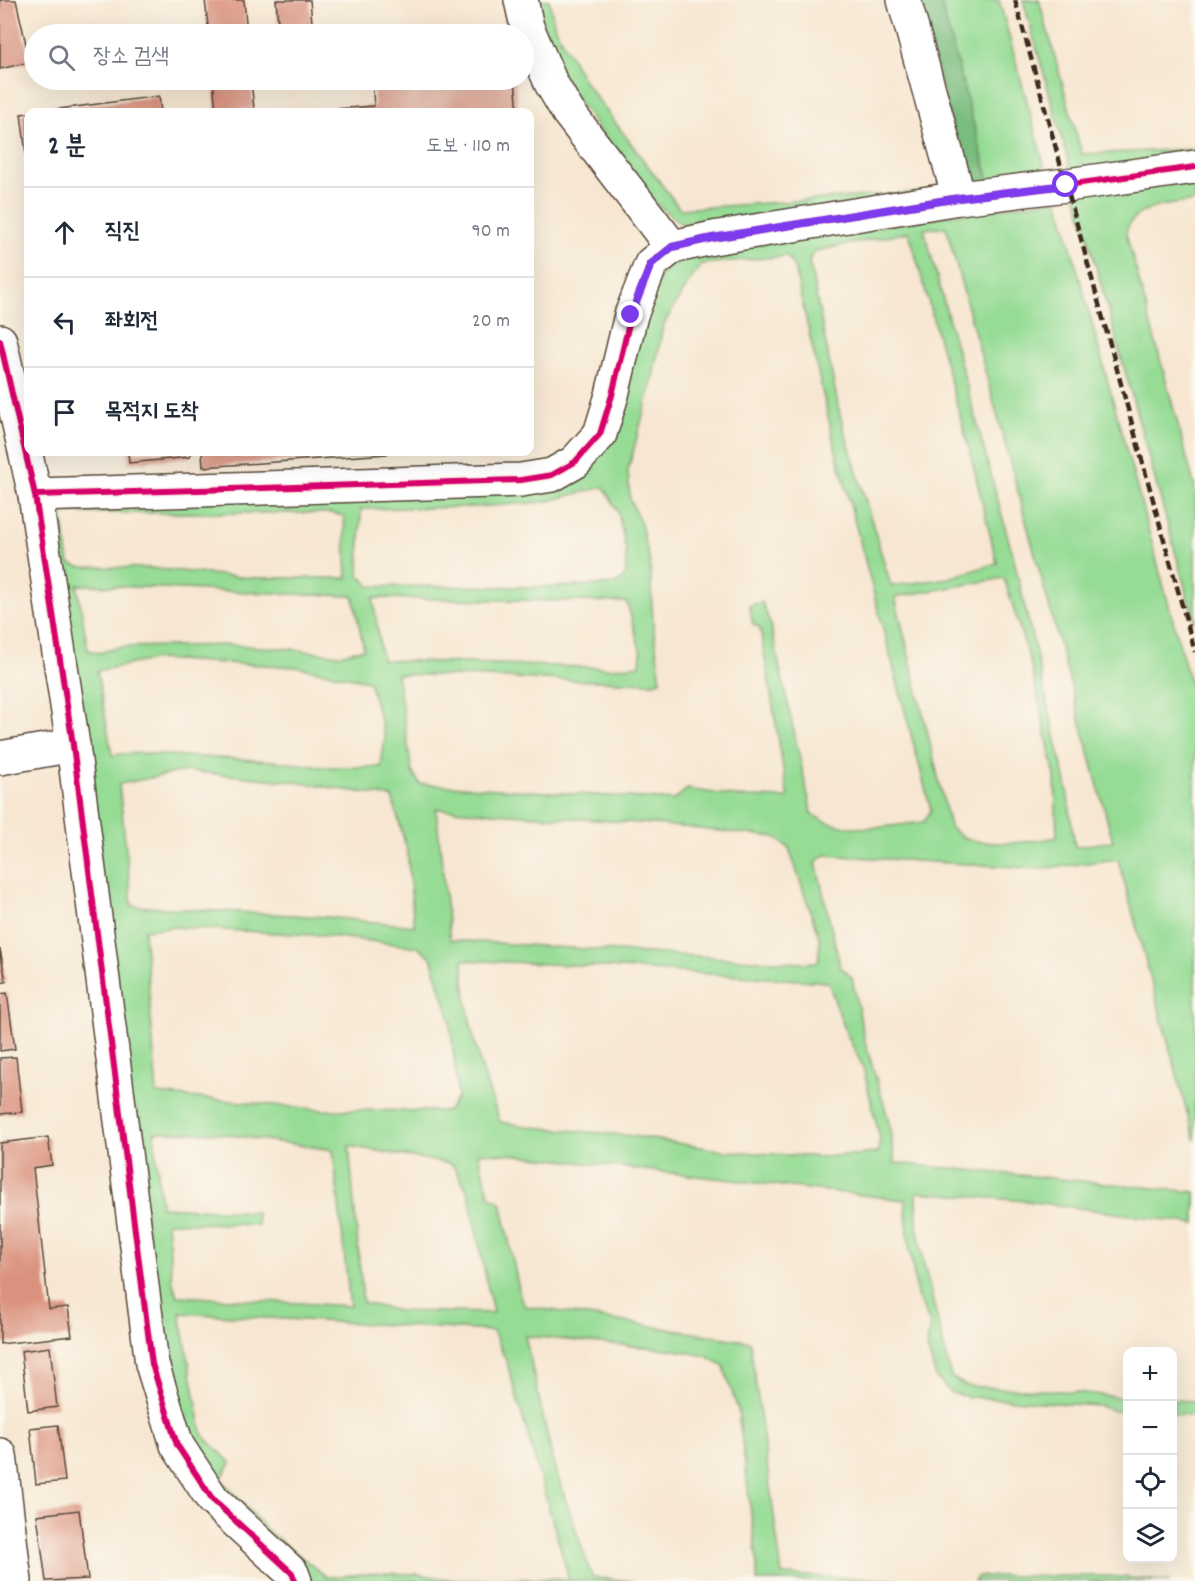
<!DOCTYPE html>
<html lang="ko">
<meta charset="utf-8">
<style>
body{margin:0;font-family:Dekko,"Poor Story",sans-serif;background:#f2f2f3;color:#1f2937}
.controls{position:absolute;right:18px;bottom:18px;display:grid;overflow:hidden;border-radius:12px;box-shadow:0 6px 24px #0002}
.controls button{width:54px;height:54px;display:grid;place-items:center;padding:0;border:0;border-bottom:2px solid #e0e1e3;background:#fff;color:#1f2937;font:30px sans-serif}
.stop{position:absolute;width:18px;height:18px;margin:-14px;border:4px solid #7c3aed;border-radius:50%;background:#fff}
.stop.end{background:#7c3aed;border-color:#fff;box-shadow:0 2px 6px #0008}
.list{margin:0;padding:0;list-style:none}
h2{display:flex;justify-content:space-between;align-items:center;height:78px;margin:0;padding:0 24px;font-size:26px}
h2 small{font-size:20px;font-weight:400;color:#747a83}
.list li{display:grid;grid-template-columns:39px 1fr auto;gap:18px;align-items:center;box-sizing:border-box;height:90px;padding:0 24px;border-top:2px solid #e0e1e3}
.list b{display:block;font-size:22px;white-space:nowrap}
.list em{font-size:20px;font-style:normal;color:#747a83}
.icon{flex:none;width:33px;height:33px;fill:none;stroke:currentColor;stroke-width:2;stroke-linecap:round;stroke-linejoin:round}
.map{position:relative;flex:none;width:1195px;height:1581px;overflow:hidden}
.search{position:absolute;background:#fff;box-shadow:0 6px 24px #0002;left:24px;top:24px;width:510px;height:66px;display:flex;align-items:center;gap:15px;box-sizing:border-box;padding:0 21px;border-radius:33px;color:#747a83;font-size:22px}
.panel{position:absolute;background:#fff;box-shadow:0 6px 24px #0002;left:24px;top:108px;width:510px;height:348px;border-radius:12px}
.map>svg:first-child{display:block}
.green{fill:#96dc95;stroke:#68835a;stroke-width:1.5;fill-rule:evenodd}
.forest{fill:#78bc7e;stroke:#5a734e;stroke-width:1.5}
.building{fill:#da917d}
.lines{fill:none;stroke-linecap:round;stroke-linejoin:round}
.minor-casing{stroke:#574639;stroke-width:36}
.minor{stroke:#fff;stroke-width:33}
.rail{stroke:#3b2a1e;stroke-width:4.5;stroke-dasharray:9 4.5;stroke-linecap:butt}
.cycleway-casing{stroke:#fbf7ec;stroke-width:10}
.cycleway{stroke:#d6006c;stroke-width:6}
.route{stroke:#7c3aed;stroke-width:8}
</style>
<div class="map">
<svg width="1195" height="1581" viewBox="0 0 1195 1581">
<rect width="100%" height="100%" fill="#fbf7ec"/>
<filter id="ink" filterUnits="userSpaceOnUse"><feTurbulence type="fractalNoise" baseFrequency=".0167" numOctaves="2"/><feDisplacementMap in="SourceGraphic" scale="12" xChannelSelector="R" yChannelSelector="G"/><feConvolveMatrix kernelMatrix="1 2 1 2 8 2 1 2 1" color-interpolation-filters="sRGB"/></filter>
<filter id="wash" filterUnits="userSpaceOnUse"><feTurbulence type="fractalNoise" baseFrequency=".008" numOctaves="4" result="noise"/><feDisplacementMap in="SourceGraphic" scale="24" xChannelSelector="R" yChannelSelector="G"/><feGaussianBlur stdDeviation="1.35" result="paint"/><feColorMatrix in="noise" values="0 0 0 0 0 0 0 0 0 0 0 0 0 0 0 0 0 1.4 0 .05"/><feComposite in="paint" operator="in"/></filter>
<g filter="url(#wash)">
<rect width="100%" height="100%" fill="#f7e7d2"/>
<!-- green -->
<g class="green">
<path d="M 533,0 L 549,0 L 555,28 L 584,81 L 680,209 L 937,191 L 928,195 L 681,224 L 647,196 L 567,86 Z"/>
<path d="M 940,0 L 999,0 L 1048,178 L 989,181 Z"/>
<path d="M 1023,0 L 1039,0 L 1082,154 L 1195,149 L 1195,156 L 1072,174 Z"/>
<path d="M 1195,173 L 1195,201 C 1171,205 1132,204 1126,233 L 1195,488 L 1195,623 L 1075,191 Z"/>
<path d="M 1058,199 L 1195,701 L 1195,1141 L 1118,859 L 1041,869 L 825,855 L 816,862 L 840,966 L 852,978 L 865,1042 L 888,1118 L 895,1163 L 1195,1192 L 1195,1224 L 1027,1201 L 917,1192 L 917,1225 L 923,1260 L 951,1377 L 966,1386 L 1076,1392 L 1127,1398 L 1127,1411 L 1115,1411 L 1099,1406 L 970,1397 L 951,1393 L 936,1377 L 927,1347 L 930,1323 L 917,1295 L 909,1244 L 905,1200 L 508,1154 L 478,1153 L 490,1197 L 501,1202 L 521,1300 L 525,1306 L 750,1342 L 782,1575 L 928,1581 L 757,1581 L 757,1561 L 738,1410 L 723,1365 L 706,1356 L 675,1350 L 525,1336 L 554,1466 L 592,1577 L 633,1581 L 302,1581 L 228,1507 L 171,1399 L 46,505 L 582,473 L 661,274 L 682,256 ZM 946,227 L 1113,841 L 1075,847 L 1066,783 L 1014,560 L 924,229 ZM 909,232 L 969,448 L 997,563 L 949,578 L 891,586 L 840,415 L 809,260 L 815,251 ZM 787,256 L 794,266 L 834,443 L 931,810 L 924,822 C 889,826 843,836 812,814 L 770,623 L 762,602 L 749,606 L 753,624 L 760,628 L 788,798 L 741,797 L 687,789 L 674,800 L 420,784 L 412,772 L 397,674 L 653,683 L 661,681 L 653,625 L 650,562 L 641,525 L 630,499 L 628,470 L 652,382 L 663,326 L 684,289 L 702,264 ZM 604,487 L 618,512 L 626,550 L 626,575 L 616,584 L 554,587 L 370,586 L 359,575 L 361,509 L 478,507 L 544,502 ZM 62,513 L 330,513 L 344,516 L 347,578 L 251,578 L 149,568 L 80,567 L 69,563 ZM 1004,578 L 1030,661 L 1055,776 L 1057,837 C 1032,842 984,848 961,836 C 957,834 953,829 950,827 L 895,597 ZM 77,585 C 169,587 261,594 353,596 L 364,649 L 339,655 L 291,649 L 230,645 L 120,647 L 99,653 L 88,650 ZM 373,598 L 627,602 L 641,653 L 640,665 L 611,668 L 382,660 ZM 157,659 L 297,667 L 369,681 L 385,737 L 381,767 L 323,767 L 272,761 L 134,753 L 112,755 L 97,671 ZM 185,771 L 288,781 L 392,797 L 407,850 L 414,926 L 326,917 L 132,906 L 119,784 ZM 436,809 L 654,824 L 775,837 L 789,848 L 820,940 L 818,962 L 802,963 L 450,940 ZM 174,927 L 330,936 L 418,947 L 431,957 L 450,1020 L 458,1096 L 448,1111 L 325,1110 L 157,1094 L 144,930 ZM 463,960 L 592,966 L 828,982 L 847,1035 L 863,1067 L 880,1139 L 878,1153 L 822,1157 L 725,1151 L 634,1136 L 532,1127 L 500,1122 C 481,1071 464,1015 463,960 ZM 154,1132 L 217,1133 L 333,1150 L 350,1306 L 177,1296 L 172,1279 L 167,1222 L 258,1225 L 256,1212 L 161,1207 ZM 349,1146 L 452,1164 L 468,1191 L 493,1313 L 400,1311 L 363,1303 ZM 180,1313 L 493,1331 L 507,1363 L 569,1578 L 455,1580 L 417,1574 L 376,1573 L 327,1577 L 269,1532 L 221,1479 L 231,1463 L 202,1434 Z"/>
<path d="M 1173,1400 L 1195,1401 L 1195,1415 L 1173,1414 Z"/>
<path d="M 978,1576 L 1109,1576 L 1170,1581 L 974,1581 Z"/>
</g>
<!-- forest -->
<path class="forest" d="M 918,0 L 940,0 L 989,181 L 976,182 L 965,173 Z"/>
<g id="blocks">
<!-- building -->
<g class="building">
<path d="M 0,0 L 16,0 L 30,62 L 0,69 Z"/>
<path d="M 205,0 L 244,0 L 247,34 L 209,34 Z"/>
<path d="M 276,0 L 310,0 L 313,34 L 279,34 Z"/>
<path d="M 213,80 L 251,80 L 254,109 L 216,112 Z"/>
<path d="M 372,80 L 515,80 L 518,112 L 309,112 L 309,111 L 374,106 Z"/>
<path d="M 159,96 L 161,112 L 44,112 L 44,111 Z"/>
<path d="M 28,113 L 28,162 L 27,162 L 21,114 Z"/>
<path d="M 128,452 L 190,452 L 190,457 L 129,463 Z"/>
<path d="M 202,452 L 387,452 L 387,454 L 203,467 Z"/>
<path d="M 0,949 L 6,982 L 0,983 Z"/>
<path d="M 7,993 L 15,1049 L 0,1051 L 0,994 Z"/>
<path d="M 16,1057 L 22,1112 L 0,1114 L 0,1058 Z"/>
<path d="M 48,1137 L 52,1165 L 33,1168 L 49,1309 L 68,1307 L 72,1336 L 0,1344 L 0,1143 Z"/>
<path d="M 50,1347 L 57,1407 L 28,1411 L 21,1351 Z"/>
<path d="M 58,1425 L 65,1481 L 36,1484 L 30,1428 Z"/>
<path d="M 79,1510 L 88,1579 L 46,1581 L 37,1515 Z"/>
</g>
</g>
</g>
<g filter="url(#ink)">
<use href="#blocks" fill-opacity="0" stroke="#574639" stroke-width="1.5"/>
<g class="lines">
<defs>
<g id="minor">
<path d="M 521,0 L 527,27 L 551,83 L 568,112 L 672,247"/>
<path d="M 904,0 L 959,198"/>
<path d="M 0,341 L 35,495 L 73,745 L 152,1364 L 177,1445 L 213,1500 L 292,1573 L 295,1581"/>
<path d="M 35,495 L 521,480 L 552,475 L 575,462 L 600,434 L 612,395 L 631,315 L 651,264 L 672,247 L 713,238 L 959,198 L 1067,185 L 1195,167"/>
<path d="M 0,758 L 73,745"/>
<path d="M 0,1455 L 15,1581"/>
</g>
</defs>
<!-- minor casing -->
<use href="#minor" class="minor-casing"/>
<!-- minor -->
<use href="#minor" class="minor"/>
<!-- rail -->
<path class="rail" d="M 1015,0 L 1195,652"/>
<defs>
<g id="cycleway">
<path d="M 0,341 L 35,495 L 73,745 L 152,1364 L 177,1445 L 213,1500 L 292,1573 L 295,1581"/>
<path d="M 35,495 L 521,480 L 552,475 L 575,462 L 600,434 L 612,395 L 631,315 L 651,264 L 672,247 L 713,238 L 959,198 L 1067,185 L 1195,167"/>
</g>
</defs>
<!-- cycleway casing -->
<use href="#cycleway" class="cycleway-casing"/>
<!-- cycleway -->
<use href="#cycleway" class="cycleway"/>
</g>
</g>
<g class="lines" filter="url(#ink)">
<!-- route -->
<path class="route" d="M 631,315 L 651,264 L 672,247 L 712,238 L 959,198 L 1066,185"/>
</g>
</svg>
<div class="controls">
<button>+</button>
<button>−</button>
<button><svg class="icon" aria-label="locate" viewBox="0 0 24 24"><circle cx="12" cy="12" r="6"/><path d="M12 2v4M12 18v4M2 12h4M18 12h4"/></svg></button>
<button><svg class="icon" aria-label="layers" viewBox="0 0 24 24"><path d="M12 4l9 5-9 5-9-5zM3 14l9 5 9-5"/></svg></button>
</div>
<div class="stop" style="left:1066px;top:185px"></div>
<div class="stop end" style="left:631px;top:315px"></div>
<div class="search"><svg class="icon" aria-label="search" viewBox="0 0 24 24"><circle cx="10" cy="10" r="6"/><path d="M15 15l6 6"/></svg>장소 검색</div>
<section class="panel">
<h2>2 분<small>도보 · 110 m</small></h2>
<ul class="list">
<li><svg class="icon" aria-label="ahead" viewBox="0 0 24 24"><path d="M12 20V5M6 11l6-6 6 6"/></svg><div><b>직진</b></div><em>90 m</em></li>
<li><svg class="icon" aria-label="left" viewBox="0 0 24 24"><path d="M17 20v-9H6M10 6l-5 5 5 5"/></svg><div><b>좌회전</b></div><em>20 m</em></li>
<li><svg class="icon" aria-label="arrive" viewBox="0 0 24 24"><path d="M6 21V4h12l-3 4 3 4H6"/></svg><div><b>목적지 도착</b></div></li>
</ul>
</section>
</div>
